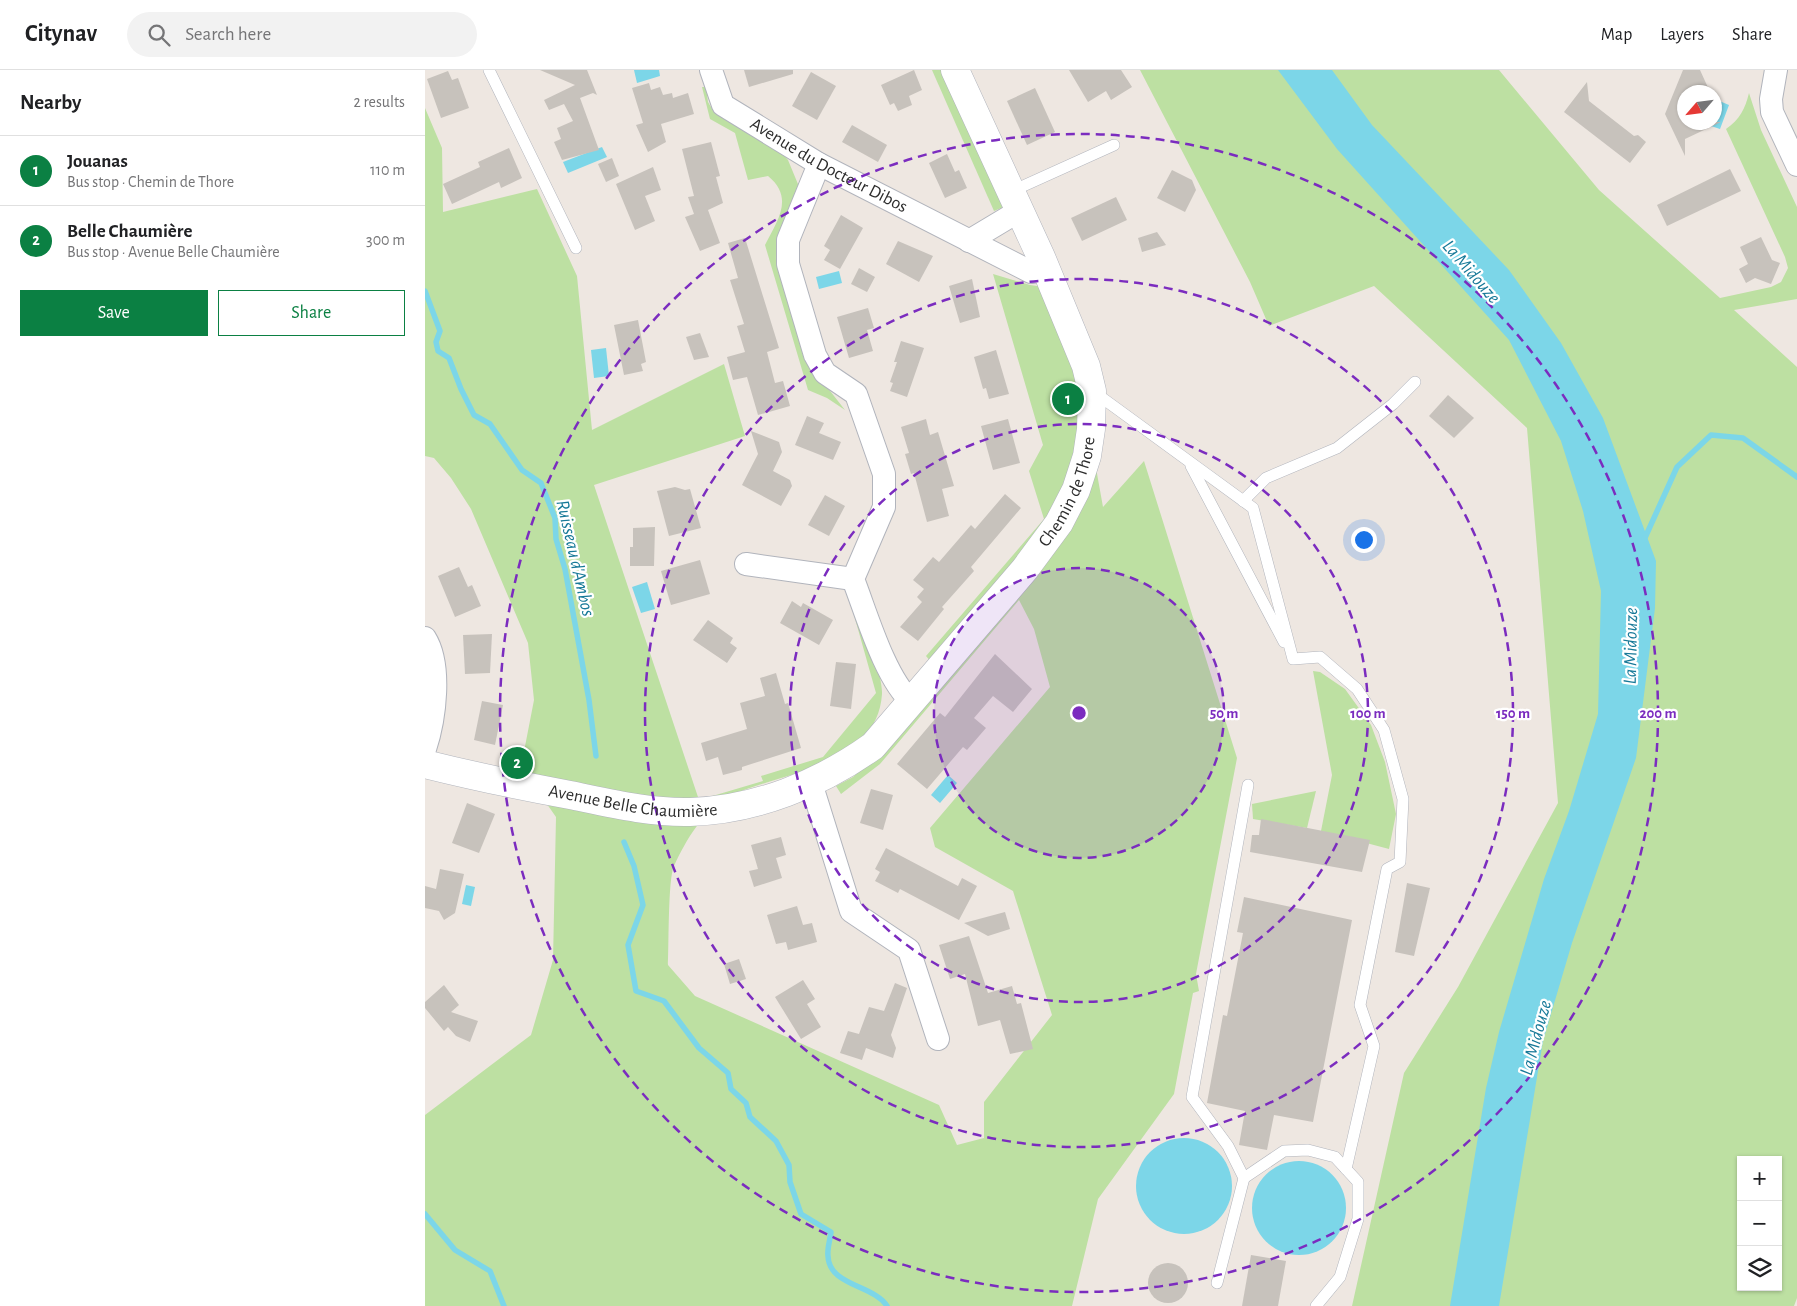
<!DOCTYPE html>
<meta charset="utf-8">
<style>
body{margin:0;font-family:"Alegreya Sans",sans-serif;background:#f2f2f2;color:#202124}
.controls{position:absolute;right:15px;bottom:15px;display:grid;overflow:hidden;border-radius:0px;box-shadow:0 1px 4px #0004}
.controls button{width:45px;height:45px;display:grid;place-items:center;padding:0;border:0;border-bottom:1px solid #e0e0e0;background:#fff;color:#202124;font:25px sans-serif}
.compass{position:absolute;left:1252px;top:15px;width:45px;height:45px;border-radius:50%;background:#fff;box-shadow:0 1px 4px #0004;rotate:242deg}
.you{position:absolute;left:938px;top:469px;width:18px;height:18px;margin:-12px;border:4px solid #fff;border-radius:50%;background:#1a73e8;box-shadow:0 0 0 8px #1a73e833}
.badge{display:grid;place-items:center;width:32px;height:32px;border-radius:50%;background:#0b8043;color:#fff;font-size:16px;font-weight:700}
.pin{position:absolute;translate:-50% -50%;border:2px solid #fff;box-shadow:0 1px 5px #0006}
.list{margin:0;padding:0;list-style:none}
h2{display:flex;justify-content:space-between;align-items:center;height:65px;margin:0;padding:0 20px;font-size:21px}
h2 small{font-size:16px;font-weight:400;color:#757577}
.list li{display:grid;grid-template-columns:32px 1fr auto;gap:15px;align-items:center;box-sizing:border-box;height:70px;padding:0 20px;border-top:1px solid #e0e0e0}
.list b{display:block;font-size:19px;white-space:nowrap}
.list p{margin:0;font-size:16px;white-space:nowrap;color:#757577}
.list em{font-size:16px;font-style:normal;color:#757577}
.actions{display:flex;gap:10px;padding:15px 20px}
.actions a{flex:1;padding:11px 0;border:1px solid #0b8043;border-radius:0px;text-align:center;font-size:18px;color:#0b8043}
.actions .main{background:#0b8043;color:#fff}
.icon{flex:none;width:28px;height:28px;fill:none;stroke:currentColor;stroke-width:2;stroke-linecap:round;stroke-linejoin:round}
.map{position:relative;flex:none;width:1372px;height:1236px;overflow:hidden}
header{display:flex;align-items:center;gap:30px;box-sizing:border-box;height:70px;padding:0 25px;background:#fff;border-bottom:1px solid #e0e0e0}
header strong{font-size:24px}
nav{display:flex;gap:28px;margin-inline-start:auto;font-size:18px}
.search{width:350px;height:45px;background:#f2f2f2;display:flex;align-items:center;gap:12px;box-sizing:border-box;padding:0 18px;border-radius:28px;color:#757577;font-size:19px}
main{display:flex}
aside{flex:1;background:#fff}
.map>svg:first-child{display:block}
.green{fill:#bde0a2;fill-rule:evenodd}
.water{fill:#7cd6e8}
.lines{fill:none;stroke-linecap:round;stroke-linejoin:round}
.stream{stroke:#7cd6e8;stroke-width:5.5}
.building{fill:#c7c2bc}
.service-casing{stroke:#b1b4bc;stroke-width:12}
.minor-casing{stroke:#b1b4bc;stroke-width:24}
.tertiary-casing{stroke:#b1b4bc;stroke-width:29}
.service{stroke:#fff;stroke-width:11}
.minor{stroke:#fff;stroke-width:22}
.tertiary{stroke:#fff;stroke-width:28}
.ring{fill:none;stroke:#7b2cbf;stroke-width:2.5;stroke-dasharray:9 6}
.labels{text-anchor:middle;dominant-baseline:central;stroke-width:4.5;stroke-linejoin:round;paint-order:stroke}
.street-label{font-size:18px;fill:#2d2d2d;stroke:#fff}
.water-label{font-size:19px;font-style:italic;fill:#177998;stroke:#fff}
.centre{fill:#7b2cbf;stroke:#fff;stroke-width:2.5}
.ring-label{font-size:15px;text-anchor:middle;font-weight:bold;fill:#7b2cbf;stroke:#fff;stroke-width:4.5;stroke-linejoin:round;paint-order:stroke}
</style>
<header>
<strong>Citynav</strong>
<div class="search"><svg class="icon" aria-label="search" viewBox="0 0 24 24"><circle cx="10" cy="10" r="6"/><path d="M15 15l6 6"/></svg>Search here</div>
<nav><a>Map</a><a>Layers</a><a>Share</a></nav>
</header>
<main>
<aside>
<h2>Nearby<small>2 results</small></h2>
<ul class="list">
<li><span class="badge">1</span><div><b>Jouanas</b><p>Bus stop · Chemin de Thore</p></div><em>110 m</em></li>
<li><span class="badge">2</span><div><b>Belle Chaumière</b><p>Bus stop · Avenue Belle Chaumière</p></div><em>300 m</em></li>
</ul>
<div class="actions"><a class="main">Save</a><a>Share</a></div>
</aside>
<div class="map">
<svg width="1372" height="1236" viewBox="0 0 1372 1236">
<rect width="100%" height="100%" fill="#eee7e1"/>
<!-- green -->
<g class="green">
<path d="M 507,0 L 520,0 L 581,136 L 569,141 Z"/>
<path d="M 715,0 L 1074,0 L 1174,120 L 1295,228 L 1346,217 L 1356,212 L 1363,198 L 1360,187 L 1301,59 C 1315,49 1320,39 1324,23 L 1336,60 L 1372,137 L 1372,229 L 1309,240 L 1372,297 L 1372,1228 L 1369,1236 L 927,1236 L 979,1003 L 1033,917 L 1133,733 L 1102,358 L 949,216 L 844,256 L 825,212 ZM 1316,1090 L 1353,1090 L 1353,1217 L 1316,1217 Z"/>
<path d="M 277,17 L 281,17 L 283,32 L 289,42 L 357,83 L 363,90 L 375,119 C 363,143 350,163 351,190 L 380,289 L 420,340 L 402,328 L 383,320 L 340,175 C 352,151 370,128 343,106 L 323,110 L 310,63 L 285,49 Z"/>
<path d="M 0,38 L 17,78 L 18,142 L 112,119 L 152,206 L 167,360 L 299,294 L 320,366 L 169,415 L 274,730 L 338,711 L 336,706 L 398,687 L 451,623 L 429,545 L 435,544 C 441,563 458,606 457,624 C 452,698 354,702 305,726 C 279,739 261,770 249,796 C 243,808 244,877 243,895 L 270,926 L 514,1035 L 532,1075 L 559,1068 L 559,1032 L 627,945 L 588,821 L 510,777 L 505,758 L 625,617 L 609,559 L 594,530 L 455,694 L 416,724 L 411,716 L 428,707 L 448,688 L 669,387 L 678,437 L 719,391 L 812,688 L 771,904 L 774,921 L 768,923 L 749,1024 L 673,1129 L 647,1236 L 0,1236 L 0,1045 L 106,965 L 128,890 L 131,747 L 96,697 L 109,630 L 103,573 L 46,439 L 26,408 L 9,388 L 0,386 Z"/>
<path d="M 568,204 L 605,215 L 619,217 L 647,293 L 652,318 L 656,370 L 644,410 L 622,453 L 506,592 L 501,586 L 619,449 L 604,401 L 618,375 Z"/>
<path d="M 888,601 L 895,602 L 920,619 L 946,655 L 960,692 L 971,744 L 964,779 L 896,761 L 907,705 Z"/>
<path d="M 891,721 L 882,758 L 828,749 L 827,734 Z"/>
</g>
<!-- water -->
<g class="water">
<path d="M 209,0 L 234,0 L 235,6 L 212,13 Z"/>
<path d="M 853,0 L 907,0 L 947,55 L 1084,200 L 1136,273 L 1178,348 L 1231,491 L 1230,538 L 1211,688 L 1147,873 L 1118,971 L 1074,1236 L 1025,1236 L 1061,1018 L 1074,962 L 1119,809 L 1144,741 L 1173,644 L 1176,521 L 1158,441 L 1136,371 L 1084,270 L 912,79 Z"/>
<path d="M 1292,30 L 1304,35 L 1295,59 L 1283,55 L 1290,52 Z"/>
<path d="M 177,77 L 182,87 L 143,103 L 138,92 Z"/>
<path d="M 414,201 L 417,213 L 394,219 L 391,207 Z"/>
<path d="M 181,278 L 184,306 L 169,308 L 166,280 Z"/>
<path d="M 222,512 L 230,539 L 216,543 L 207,517 Z"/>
<path d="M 523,705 L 532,713 L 515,733 L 506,725 Z"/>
<path d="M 41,815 L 50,817 L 46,836 L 37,834 Z"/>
<circle cx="759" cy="1116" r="48"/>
<circle cx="874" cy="1138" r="47"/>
</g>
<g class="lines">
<!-- stream -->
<g class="stream">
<path d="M 0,221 L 15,261 L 11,272 L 13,281 L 24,288 L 36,319 L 49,345 L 65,354 L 97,400 L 116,413 L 130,448 L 131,469 L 140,499 L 164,630 L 171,686"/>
<path d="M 1219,470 L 1252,397 L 1286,365 L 1318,368 L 1372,407"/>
<path d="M 199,772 L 209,796 L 218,835 L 203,875 L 211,921 L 239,931 L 274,978 L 303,1003 L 306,1019 L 321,1033 L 325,1047 L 351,1071 L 364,1095 L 365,1112 L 376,1144 L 406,1162 C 405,1170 402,1179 403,1186 C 404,1216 449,1215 462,1236"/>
<path d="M 0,1144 L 30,1180 L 65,1201 L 79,1236"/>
</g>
</g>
<!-- building -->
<g class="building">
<path d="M 115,0 L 162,0 L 172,25 L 168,23 L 155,28 L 174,80 L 137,90 L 129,72 L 136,69 L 132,58 L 148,51 L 139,34 L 124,40 L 119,30 L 150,15 Z"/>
<path d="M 319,0 L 368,0 L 368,4 L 324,17 Z"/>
<path d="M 489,0 L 497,20 L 484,26 L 487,35 L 473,41 L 469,33 L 465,35 L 456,15 Z"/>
<path d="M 644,0 L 696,0 L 707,17 L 686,30 L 681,21 L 663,32 Z"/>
<path d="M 1258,0 L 1275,0 L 1285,22 L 1260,22 L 1260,52 L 1296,52 L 1260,69 L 1260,86 L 1240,44 Z"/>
<path d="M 23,1 L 27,10 L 33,8 L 44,38 L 16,48 L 2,9 Z"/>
<path d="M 386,2 L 411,16 L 392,50 L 367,36 Z"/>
<path d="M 1162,12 L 1164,31 L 1209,66 L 1213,65 L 1221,72 L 1205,93 L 1139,42 Z"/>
<path d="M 224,13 L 226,20 L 235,17 L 238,25 L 247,23 L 248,28 L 263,23 L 269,44 L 236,54 L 241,72 L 223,82 L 211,55 L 218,53 L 207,18 Z"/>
<path d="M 610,18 L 630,62 L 602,75 L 582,31 Z"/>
<path d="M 427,55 L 462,75 L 453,92 L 417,72 Z"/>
<path d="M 286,72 L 295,106 L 291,107 L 298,133 L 283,140 L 295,173 L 275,181 L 260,147 L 269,144 L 263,127 L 269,126 L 257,79 Z"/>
<path d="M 84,78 L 97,108 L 76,118 L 74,112 L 27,134 L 18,114 L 55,97 L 53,92 Z"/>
<path d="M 522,84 L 530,102 L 534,100 L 542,118 L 520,128 L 504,93 Z"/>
<path d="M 187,88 L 194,106 L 181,112 L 173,94 Z"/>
<path d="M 228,97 L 236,120 L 220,126 L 230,151 L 210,160 L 191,114 Z"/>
<path d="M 1305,99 L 1316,121 L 1242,156 L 1232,135 Z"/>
<path d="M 747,100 L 767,110 L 771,120 L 760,142 L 732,128 Z"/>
<path d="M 691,127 L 702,150 L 657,171 L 646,148 Z"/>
<path d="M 416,145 L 438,158 L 415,199 L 399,190 L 405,180 L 399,176 Z"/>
<path d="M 732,162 L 741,175 L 717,182 L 713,168 Z"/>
<path d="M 1336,167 L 1347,190 L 1355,193 L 1346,214 L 1330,208 L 1321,213 L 1314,199 L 1323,194 L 1315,177 Z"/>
<path d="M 320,168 L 354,278 L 342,282 L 350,313 L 358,311 L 365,336 L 333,345 L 322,307 L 308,310 L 302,287 L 320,282 L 312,256 L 319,254 L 305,210 L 313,208 L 303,173 Z"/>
<path d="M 473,171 L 508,186 L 494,212 L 461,194 Z"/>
<path d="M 434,198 L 450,207 L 442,222 L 426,214 Z"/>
<path d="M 547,209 L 555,247 L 535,253 L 524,216 Z"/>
<path d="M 443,238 L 449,258 L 442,260 L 448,281 L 424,288 L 412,247 Z"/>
<path d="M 213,250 L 221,292 L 216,294 L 218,301 L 199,305 L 189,255 Z"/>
<path d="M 275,263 L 284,287 L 269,290 L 261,267 Z"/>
<path d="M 476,271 L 499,278 L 482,327 L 465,321 L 468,313 L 465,312 L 472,292 L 469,292 Z"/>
<path d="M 571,280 L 584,324 L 564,329 L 561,318 L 558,319 L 549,287 Z"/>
<path d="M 1023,325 L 1049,348 L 1029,368 L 1004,346 Z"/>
<path d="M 382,346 L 399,353 L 394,363 L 416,372 L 408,390 L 370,375 Z"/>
<path d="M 501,349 L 505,365 L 513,362 L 529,416 L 517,419 L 524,446 L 502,452 L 489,403 L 486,404 L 480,384 L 484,383 L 476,357 Z"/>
<path d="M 583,349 L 595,393 L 568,400 L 556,356 Z"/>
<path d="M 326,361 L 354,372 L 357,382 L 348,401 L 365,410 L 367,416 L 356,436 L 317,415 L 333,384 Z"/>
<path d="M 250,417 L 260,420 L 265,419 L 276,458 L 244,466 L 232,421 Z"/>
<path d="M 580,424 L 596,438 L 546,497 L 549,501 L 517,537 L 519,539 L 493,571 L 475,557 L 497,532 L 492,527 L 499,519 L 488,510 L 508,487 L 514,492 L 546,455 L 550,459 Z"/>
<path d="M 400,425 L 420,436 L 404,466 L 383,455 Z"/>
<path d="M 230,457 L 229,496 L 205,496 L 205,477 L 208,477 L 208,458 Z"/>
<path d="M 275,490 L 285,524 L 246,535 L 236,501 Z"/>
<path d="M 34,497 L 43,517 L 47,515 L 56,536 L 30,547 L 13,506 Z"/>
<path d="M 367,531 L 376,537 L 378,533 L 408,550 L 394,575 L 355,553 Z"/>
<path d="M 283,550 L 308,568 L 305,573 L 312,578 L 302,593 L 268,570 Z"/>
<path d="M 67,564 L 65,603 L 40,604 L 38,565 Z"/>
<path d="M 570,584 L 607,619 L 588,642 L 568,626 L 549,648 L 561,658 L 542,680 L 538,677 L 502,719 L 472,694 L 515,643 L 520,647 Z"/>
<path d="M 411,592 L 431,594 L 426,639 L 405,636 Z"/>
<path d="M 351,603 L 360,634 L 363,633 L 376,678 L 317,697 L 317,700 L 298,705 L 293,687 L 281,691 L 276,673 L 322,659 L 315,633 L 340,626 L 335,608 Z"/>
<path d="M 57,631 L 78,635 L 70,675 L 49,670 Z"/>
<path d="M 446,719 L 468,725 L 458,760 L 435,753 Z"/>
<path d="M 42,733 L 70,744 L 54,783 L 27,773 Z"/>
<path d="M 836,749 L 945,770 L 937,802 L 825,782 L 827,765 L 834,765 Z"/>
<path d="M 356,767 L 361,785 L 351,788 L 357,808 L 329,817 L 324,801 L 333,799 L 326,775 Z"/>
<path d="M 461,778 L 533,816 L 537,808 L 552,816 L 534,850 L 475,819 L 473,823 L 450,811 L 455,802 L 450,799 Z"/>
<path d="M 15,799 L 39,804 L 30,843 L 19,850 L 14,841 L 0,838 L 0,816 L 11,819 Z"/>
<path d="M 982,813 L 1005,818 L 989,886 L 970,882 Z"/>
<path d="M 819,827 L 927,850 L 888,1052 L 849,1045 L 842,1080 L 814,1075 L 820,1041 L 782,1033 L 798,945 L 802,946 L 818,863 L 812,862 Z"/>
<path d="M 372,836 L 378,855 L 387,853 L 392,872 L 363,880 L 361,872 L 351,874 L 342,845 Z"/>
<path d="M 580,842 L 585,859 L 563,866 L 539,853 Z"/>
<path d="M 544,866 L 563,923 L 587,916 L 592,934 L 596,933 L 608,979 L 585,984 L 575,950 L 553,956 L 540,904 L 525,909 L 514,875 Z"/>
<path d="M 314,889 L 321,909 L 305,914 L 299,894 Z"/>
<path d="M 378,910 L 390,929 L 382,934 L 396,957 L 376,969 L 350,927 Z"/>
<path d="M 470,913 L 482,918 L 466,965 L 471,978 L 468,988 L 441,978 L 437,990 L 415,983 L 423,961 L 434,964 L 444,937 L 459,941 Z"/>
<path d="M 19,915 L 34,935 L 26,942 L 53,951 L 45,972 L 31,966 L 23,957 L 19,961 L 0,938 L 0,932 Z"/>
<path d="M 826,1185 L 861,1191 L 853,1236 L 817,1236 Z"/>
<circle cx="743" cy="1213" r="20"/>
</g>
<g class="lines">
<defs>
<g id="service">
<path d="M 64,0 L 151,178"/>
<path d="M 585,122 L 689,75"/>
<path d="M 669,322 L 828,438 L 868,589 L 895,587 L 932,619 L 959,660 L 978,729 L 975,792 L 962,799 L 935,935 L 949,976 L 921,1099"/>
<path d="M 766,396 L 859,572"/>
<path d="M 818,431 L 841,408 L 912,378 L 968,334 L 990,312"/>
<path d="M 819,1108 L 859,1081 L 883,1080 L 910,1087 L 933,1112 L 933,1149 L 915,1207 L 891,1236"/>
<path d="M 792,1213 L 819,1108 L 803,1076 L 767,1027 L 823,715"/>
</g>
<g id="minor">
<path id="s1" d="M 286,0 L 298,35 L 394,94 L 606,202 L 621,200"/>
<path d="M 1351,0 L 1346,29 L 1347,42 L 1372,95"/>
<path d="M 394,94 L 363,170 L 363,194 L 390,285 L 400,303 L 431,324 L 459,404 L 459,437 L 428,509 C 441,542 460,609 487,632"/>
<path d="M 544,171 L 594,141"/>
<path d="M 321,494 L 428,509"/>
<path d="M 0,568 C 17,595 10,649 0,679"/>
<path d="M 386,713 L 426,841 L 484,880 L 513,969"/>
</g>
<g id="tertiary">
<path id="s2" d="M 0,694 C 48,706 96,716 145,725 C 184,733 225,743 265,742 C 331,740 395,714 448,676 L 600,499 L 634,453 L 651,420 L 662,386 L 666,359 L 667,321 L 661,296 L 616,187 L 530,0"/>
</g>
</defs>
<!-- service casing -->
<use href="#service" class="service-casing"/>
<!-- minor casing -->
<use href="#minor" class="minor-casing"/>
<!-- tertiary casing -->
<use href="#tertiary" class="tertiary-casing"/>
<!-- service -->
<use href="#service" class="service"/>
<!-- minor -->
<use href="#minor" class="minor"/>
<!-- tertiary -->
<use href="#tertiary" class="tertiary"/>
</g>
<!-- distance rings -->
<circle cx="654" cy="643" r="145" fill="#7b2cbf" fill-opacity=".12"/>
<g class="ring">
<circle cx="654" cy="643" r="145"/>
<circle cx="654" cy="643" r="289"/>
<circle cx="654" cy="643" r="434"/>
<circle cx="654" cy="643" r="579"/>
</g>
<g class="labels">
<!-- street labels -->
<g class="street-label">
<text stroke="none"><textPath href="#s1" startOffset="159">Avenue du Docteur Dibos</textPath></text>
<text stroke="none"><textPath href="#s2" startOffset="790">Chemin de Thore</textPath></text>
<text stroke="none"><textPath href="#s2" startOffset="212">Avenue Belle Chaumière</textPath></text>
</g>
<!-- water labels -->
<g class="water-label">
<text transform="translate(1046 202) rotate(49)">La Midouze</text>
<text transform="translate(150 488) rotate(77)">Ruisseau d'Ambos</text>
<text transform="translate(1206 576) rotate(-89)">La Midouze</text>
<text transform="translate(1111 968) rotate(-75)">La Midouze</text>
</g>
</g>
<circle cx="654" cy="643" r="8" class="centre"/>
<g class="ring-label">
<text x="799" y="648">50 m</text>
<text x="943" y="648">100 m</text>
<text x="1088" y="648">150 m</text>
<text x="1233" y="648">200 m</text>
</g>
</svg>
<div class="controls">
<button>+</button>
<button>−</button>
<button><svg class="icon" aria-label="layers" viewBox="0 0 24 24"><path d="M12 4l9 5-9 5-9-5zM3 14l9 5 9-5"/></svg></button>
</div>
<svg class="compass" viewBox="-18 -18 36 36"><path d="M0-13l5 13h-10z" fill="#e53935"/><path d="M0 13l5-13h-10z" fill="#757577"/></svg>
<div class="you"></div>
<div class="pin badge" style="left:643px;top:329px">1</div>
<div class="pin badge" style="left:92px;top:693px">2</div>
</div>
</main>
